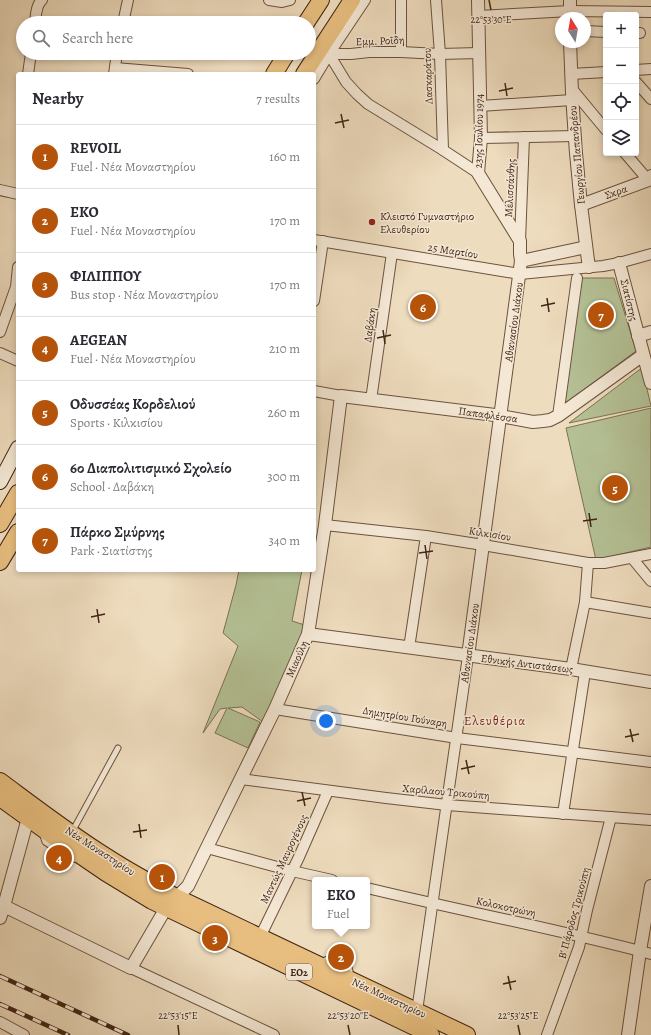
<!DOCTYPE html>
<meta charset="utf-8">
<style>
body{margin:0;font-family:Alegreya,serif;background:#f7f7f7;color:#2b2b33}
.controls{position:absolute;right:12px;top:12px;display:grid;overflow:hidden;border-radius:4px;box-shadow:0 2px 6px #0003}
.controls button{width:36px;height:36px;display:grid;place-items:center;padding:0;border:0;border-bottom:1px solid #e1e1e2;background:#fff;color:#2b2b33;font:20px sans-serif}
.compass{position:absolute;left:555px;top:12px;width:36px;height:36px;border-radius:50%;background:#fff;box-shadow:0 2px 6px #0003;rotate:349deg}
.you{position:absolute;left:326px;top:721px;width:14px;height:14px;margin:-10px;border:3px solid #fff;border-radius:50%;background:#1a73e8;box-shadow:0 0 0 6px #1a73e833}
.badge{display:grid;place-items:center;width:26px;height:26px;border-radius:50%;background:#b45309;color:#fff;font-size:13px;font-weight:700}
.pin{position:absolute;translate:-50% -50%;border:2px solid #fff;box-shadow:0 1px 4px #0006}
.popup{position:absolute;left:312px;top:877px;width:58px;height:52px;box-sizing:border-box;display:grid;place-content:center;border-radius:4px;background:#fff;filter:drop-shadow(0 1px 3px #0005);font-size:13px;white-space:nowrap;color:#7c7c81}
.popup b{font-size:15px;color:#2b2b33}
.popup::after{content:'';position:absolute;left:50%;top:100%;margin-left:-8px;border:8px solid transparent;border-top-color:#fff}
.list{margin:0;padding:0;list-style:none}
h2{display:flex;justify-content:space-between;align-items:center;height:52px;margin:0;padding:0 16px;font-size:17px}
h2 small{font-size:13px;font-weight:400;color:#7c7c81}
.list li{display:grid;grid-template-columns:26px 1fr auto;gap:12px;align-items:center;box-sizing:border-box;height:64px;padding:0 16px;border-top:1px solid #e1e1e2}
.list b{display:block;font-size:15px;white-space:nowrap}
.list p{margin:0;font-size:13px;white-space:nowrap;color:#7c7c81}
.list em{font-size:13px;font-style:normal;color:#7c7c81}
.icon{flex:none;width:22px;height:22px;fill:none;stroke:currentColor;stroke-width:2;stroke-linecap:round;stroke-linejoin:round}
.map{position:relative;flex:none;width:651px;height:1035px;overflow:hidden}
.search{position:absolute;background:#fff;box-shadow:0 2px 6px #0003;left:16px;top:16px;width:300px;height:44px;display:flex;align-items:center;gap:10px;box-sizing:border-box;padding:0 14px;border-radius:22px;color:#7c7c81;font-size:15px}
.panel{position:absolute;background:#fff;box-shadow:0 2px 6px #0003;left:16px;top:72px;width:300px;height:500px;border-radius:4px}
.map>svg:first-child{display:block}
.green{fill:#b4c195;stroke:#7a7254}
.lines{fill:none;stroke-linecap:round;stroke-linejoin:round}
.service-casing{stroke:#6c523e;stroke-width:7}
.minor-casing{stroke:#6c523e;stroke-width:12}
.tertiary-casing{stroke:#6c523e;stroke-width:14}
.secondary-casing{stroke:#402414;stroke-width:16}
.primary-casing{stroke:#402414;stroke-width:18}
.trunk-casing{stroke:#402414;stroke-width:18}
.service{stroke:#f4e8d5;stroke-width:5}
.minor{stroke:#f4e8d5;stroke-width:10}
.tertiary{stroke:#f4e8d5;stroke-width:12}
.secondary{stroke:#f4e8d5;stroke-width:14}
.primary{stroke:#e7be7f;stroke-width:16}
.trunk{stroke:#e7be7f;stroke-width:16}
.rail-casing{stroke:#402414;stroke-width:4.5}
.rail{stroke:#f4e8d5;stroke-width:3;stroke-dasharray:9;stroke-linecap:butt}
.ticks{fill:none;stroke:#402414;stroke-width:1.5}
.poi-dot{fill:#8f2418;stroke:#f4e8d5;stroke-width:1.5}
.labels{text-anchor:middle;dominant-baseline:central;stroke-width:3;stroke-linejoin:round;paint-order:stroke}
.shield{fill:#f4e8d5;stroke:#765f4e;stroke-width:1}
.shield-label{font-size:10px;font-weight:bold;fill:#402414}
.street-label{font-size:11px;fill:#402414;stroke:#f4e8d5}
.poi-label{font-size:11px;fill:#402414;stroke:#f4e8d5;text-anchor:start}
.quarter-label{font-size:13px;letter-spacing:1px;fill:#7a1f14;stroke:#f4e8d5}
.ticks-label{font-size:10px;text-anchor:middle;fill:#402414;stroke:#f4e8d5;stroke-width:3;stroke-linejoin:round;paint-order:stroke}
</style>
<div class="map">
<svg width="651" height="1035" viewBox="0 0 651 1035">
<rect width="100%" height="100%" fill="#eedcbe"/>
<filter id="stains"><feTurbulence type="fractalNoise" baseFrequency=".005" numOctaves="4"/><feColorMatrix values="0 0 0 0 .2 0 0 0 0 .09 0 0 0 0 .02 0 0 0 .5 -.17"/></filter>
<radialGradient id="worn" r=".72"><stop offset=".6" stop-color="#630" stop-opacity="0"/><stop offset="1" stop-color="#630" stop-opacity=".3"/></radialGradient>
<!-- green -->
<g class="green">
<path d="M 581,278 L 614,278 L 636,351 L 563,405 Z"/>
<path d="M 641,369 L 643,372 L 651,406 L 569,423 L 639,370 Z"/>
<path d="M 651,408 L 651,547 L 596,560 L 566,428 Z"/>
<path d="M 239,570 L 302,570 L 292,621 L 308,626 L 263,722 L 242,707 L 228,708 L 260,722 L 248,748 L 215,733 L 227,708 L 220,709 L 203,733 L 238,646 L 223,633 L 236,585 Z"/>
</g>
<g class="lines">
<defs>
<g id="service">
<path d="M 72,832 L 118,748"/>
<path d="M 43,836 L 45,842 L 70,859 L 76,859"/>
<path d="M 154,876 L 166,881 L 167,886"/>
<path d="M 325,960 L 333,957 L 348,964 L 350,971"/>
</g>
<g id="minor">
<path d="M 269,0 L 282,2 L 290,0"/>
<path d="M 401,0 L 401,52"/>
<path d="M 436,0 L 440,54 L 443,150"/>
<path d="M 478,16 L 570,11 L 651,12"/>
<path d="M 35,23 C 36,15 36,5 42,0"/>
<path d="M 123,23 L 128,0"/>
<path d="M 585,31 L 606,32"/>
<path d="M 636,33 L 640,33"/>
<path d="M 329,54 L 346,82 L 357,94 L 368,104 L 443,150 L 478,173"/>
<path d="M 329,54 L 351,54 L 369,52 L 401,52 L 440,54 L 479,53"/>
<path d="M 115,68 L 188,74"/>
<path d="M 636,70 L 651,69"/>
<path d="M 28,74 L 31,53"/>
<path d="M 114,74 L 117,53"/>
<path d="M 571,74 L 606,72"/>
<path d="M 314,79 L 329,54 L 365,0"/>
<path d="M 636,82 L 651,99"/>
<path d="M 572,89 L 606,130"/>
<path d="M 480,106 L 572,100"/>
<path d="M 481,138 L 574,136"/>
<path d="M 625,153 L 648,180 L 651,175"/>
<path d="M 0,190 L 18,194"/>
<path d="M 314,240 L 520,274 L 603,266 L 619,263 L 651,254"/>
<path d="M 520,241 L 524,137"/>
<path d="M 314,301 L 323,241"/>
<path d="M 0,332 L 16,287 L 18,267"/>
<path d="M 0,353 L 18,361"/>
<path d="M 314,391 L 341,396"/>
<path d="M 371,400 L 392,253"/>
<path d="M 558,416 L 577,278"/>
<path d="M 325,525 L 426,536 L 483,545 L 588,563 L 604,563 L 651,554"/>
<path d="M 632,558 L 651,581"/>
<path d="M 585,602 L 651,613"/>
<path d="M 409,648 L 426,536"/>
<path d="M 571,669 L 585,602 L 588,563"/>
<path d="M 275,709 L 457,738 L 651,762"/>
<path d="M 241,779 L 386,798 L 447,805 L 651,820"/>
<path d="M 563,814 L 585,672"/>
<path d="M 207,848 L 292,871 L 332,880"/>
<path d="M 367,888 C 462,911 557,929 651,954"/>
<path d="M 260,937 L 299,857 L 328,791"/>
<path d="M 131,968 L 274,1035"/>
<path d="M 417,1011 L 468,656"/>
<path d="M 0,1022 L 24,1035"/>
<path d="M 547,1035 L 579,947 L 587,910 L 611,817"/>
</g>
<g id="tertiary">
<path d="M 570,18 L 570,0"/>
<path d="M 570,42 C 572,118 578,192 589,267"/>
<path d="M 581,205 L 651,179"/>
<path d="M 521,261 L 586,247"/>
<path d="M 619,263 L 651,383"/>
<path d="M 638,336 L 651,332"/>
<path d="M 308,634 L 571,669 L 651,682"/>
<path d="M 468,656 L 521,261 L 520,254 L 520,241 L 478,173 L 481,138 L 478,0"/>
<path d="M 4,906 L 28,818"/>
<path d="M 0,918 L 4,906 L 131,968 L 166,908 L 188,886 L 275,709 L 308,634 L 325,525 L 341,396 L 495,415 L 533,422 L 543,421 L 550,420 L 558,416 L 643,355"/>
<path d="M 628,1035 L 640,951 L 651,886"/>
</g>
<path id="secondary" d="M 0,482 L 18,448"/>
<g id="primary">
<path d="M 0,781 C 35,807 70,834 107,857 C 130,872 153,884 176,897 L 467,1035"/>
<path d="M 0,798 L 65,845 L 106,873 L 152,901 L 431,1035"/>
</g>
<g id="trunk">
<path d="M 306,23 L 321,0"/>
<path d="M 274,74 L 287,53"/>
<path d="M 304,74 L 352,0"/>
<path d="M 0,524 L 18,493"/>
<path d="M 0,562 L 18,532"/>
</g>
</defs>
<!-- service casing -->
<use href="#service" class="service-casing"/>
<!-- minor casing -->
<use href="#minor" class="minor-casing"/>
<!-- tertiary casing -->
<use href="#tertiary" class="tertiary-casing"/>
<!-- secondary casing -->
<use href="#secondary" class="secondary-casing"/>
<!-- primary casing -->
<use href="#primary" class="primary-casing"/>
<!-- trunk casing -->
<use href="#trunk" class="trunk-casing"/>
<!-- service -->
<use href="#service" class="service"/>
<!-- minor -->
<use href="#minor" class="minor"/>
<!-- tertiary -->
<use href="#tertiary" class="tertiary"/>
<!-- secondary -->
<use href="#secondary" class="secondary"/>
<!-- primary -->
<use href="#primary" class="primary"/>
<!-- trunk -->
<use href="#trunk" class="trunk"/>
<defs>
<g id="rail">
<path d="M 0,976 L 128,1035"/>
<path d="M 0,1004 L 68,1035"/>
</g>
</defs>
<!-- rail casing -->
<use href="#rail" class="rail-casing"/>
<!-- rail -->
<use href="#rail" class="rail"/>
</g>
<!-- ticks -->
<path class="ticks" d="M 489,0 L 491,10M 505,83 L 507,96M 499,91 L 513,88M 341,114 L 344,128M 335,123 L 349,120M 547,298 L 549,312M 541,306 L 555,303M 383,330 L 385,344M 377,338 L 391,335M 589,513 L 591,527M 583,521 L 597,519M 425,545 L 427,559M 419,553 L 433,551M 97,609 L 99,623M 91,617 L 105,614M 630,729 L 633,742M 625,737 L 639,734M 466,760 L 469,774M 461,769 L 475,766M 302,792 L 305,806M 297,801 L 311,798M 139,824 L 141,838M 133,832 L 147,830M 508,976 L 511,990M 503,984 L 516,981M 178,1025 L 179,1035M 348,1025 L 350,1035M 518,1025 L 520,1035"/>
<!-- markers -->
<circle class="poi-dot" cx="372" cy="222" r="4"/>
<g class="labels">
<!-- shield labels -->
<rect class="shield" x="286" y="964" width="26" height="16" rx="3"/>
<g class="shield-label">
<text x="299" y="972">ΕΟ2</text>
</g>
<!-- street labels -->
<g class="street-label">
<text transform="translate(380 41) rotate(-2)">Εμμ. Ροΐδη</text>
<text transform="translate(428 76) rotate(-92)">Λασκαράτου</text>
<text transform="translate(479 131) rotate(-89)">23ης Ιουλίου 1974</text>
<text transform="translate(577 155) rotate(-95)">Γεωργίου Παπανδρέου</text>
<text transform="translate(510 188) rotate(-87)">Μελισσάνθης</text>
<text transform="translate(616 192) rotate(-20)">Σκρα</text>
<text transform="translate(453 251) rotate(9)">25 Μαρτίου</text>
<text transform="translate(629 300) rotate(76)">Σιατίστης</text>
<text transform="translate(514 322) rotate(-82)">Αθανασίου Διάκου</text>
<text transform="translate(370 325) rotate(-82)">Δαβάκη</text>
<text transform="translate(488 415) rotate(8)">Παπαφλέσσα</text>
<text transform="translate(490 534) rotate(9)">Κιλκισίου</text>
<text transform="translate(470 643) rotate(-82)">Αθανασίου Διάκου</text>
<text transform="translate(297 659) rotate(-66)">Μιαούλη</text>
<text transform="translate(527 664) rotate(7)">Εθνικής Αντιστάσεως</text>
<text transform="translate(405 717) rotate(9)">Δημητρίου Γούναρη</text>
<text transform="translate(446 792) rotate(5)">Χαρίλαου Τρικούπη</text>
<text transform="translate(100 851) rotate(33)">Νέα Μοναστηρίου</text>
<text transform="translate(284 859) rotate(-65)">Μαντώς Μαυρογένους</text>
<text transform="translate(506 907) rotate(12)">Κολοκοτρώνη</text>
<text transform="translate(574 913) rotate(-75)">Β' Πάροδος Τρικούπη</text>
<text transform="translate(389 998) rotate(25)">Νέα Μοναστηρίου</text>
</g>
<!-- poi labels -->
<g class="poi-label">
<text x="380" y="216">Κλειστό Γυμναστήριο<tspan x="380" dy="13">Ελευθερίου</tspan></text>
</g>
<!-- quarter labels -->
<g class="quarter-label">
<text x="495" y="720">Ελευθέρια</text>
</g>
</g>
<g class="ticks-label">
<text x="491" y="23">22°53'30"E</text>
<text x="178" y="1019">22°53'15"E</text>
<text x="348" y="1019">22°53'20"E</text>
<text x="518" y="1019">22°53'25"E</text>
</g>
<rect width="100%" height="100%" filter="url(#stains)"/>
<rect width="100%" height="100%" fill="url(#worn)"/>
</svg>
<div class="controls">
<button>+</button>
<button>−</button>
<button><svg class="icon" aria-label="locate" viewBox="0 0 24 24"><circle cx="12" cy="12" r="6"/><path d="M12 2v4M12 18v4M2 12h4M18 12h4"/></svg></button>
<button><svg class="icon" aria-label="layers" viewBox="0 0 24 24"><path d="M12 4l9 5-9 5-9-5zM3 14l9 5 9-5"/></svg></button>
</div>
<svg class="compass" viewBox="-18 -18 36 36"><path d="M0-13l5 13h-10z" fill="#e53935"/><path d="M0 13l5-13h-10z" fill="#7c7c81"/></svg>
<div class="you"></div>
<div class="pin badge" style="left:162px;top:877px">1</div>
<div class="pin badge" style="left:341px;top:957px">2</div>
<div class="popup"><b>EKO</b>Fuel</div>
<div class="pin badge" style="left:215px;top:938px">3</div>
<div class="pin badge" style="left:59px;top:858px">4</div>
<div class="pin badge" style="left:615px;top:488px">5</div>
<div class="pin badge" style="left:423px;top:307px">6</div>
<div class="pin badge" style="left:601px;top:315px">7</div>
<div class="search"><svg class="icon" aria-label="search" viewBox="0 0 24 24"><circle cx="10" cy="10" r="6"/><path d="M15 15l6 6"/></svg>Search here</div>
<section class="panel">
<h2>Nearby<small>7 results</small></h2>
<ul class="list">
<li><span class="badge">1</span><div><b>REVOIL</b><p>Fuel · Νέα Μοναστηρίου</p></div><em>160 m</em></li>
<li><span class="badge">2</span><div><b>EKO</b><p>Fuel · Νέα Μοναστηρίου</p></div><em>170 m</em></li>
<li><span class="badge">3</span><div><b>ΦΙΛΙΠΠΟΥ</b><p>Bus stop · Νέα Μοναστηρίου</p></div><em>170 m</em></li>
<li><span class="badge">4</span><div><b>AEGEAN</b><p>Fuel · Νέα Μοναστηρίου</p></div><em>210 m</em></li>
<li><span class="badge">5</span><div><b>Οδυσσέας Κορδελιού</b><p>Sports · Κιλκισίου</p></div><em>260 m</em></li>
<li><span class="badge">6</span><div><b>6ο Διαπολιτισμικό Σχολείο</b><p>School · Δαβάκη</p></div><em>300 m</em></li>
<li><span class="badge">7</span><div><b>Πάρκο Σμύρνης</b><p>Park · Σιατίστης</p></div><em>340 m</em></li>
</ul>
</section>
</div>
